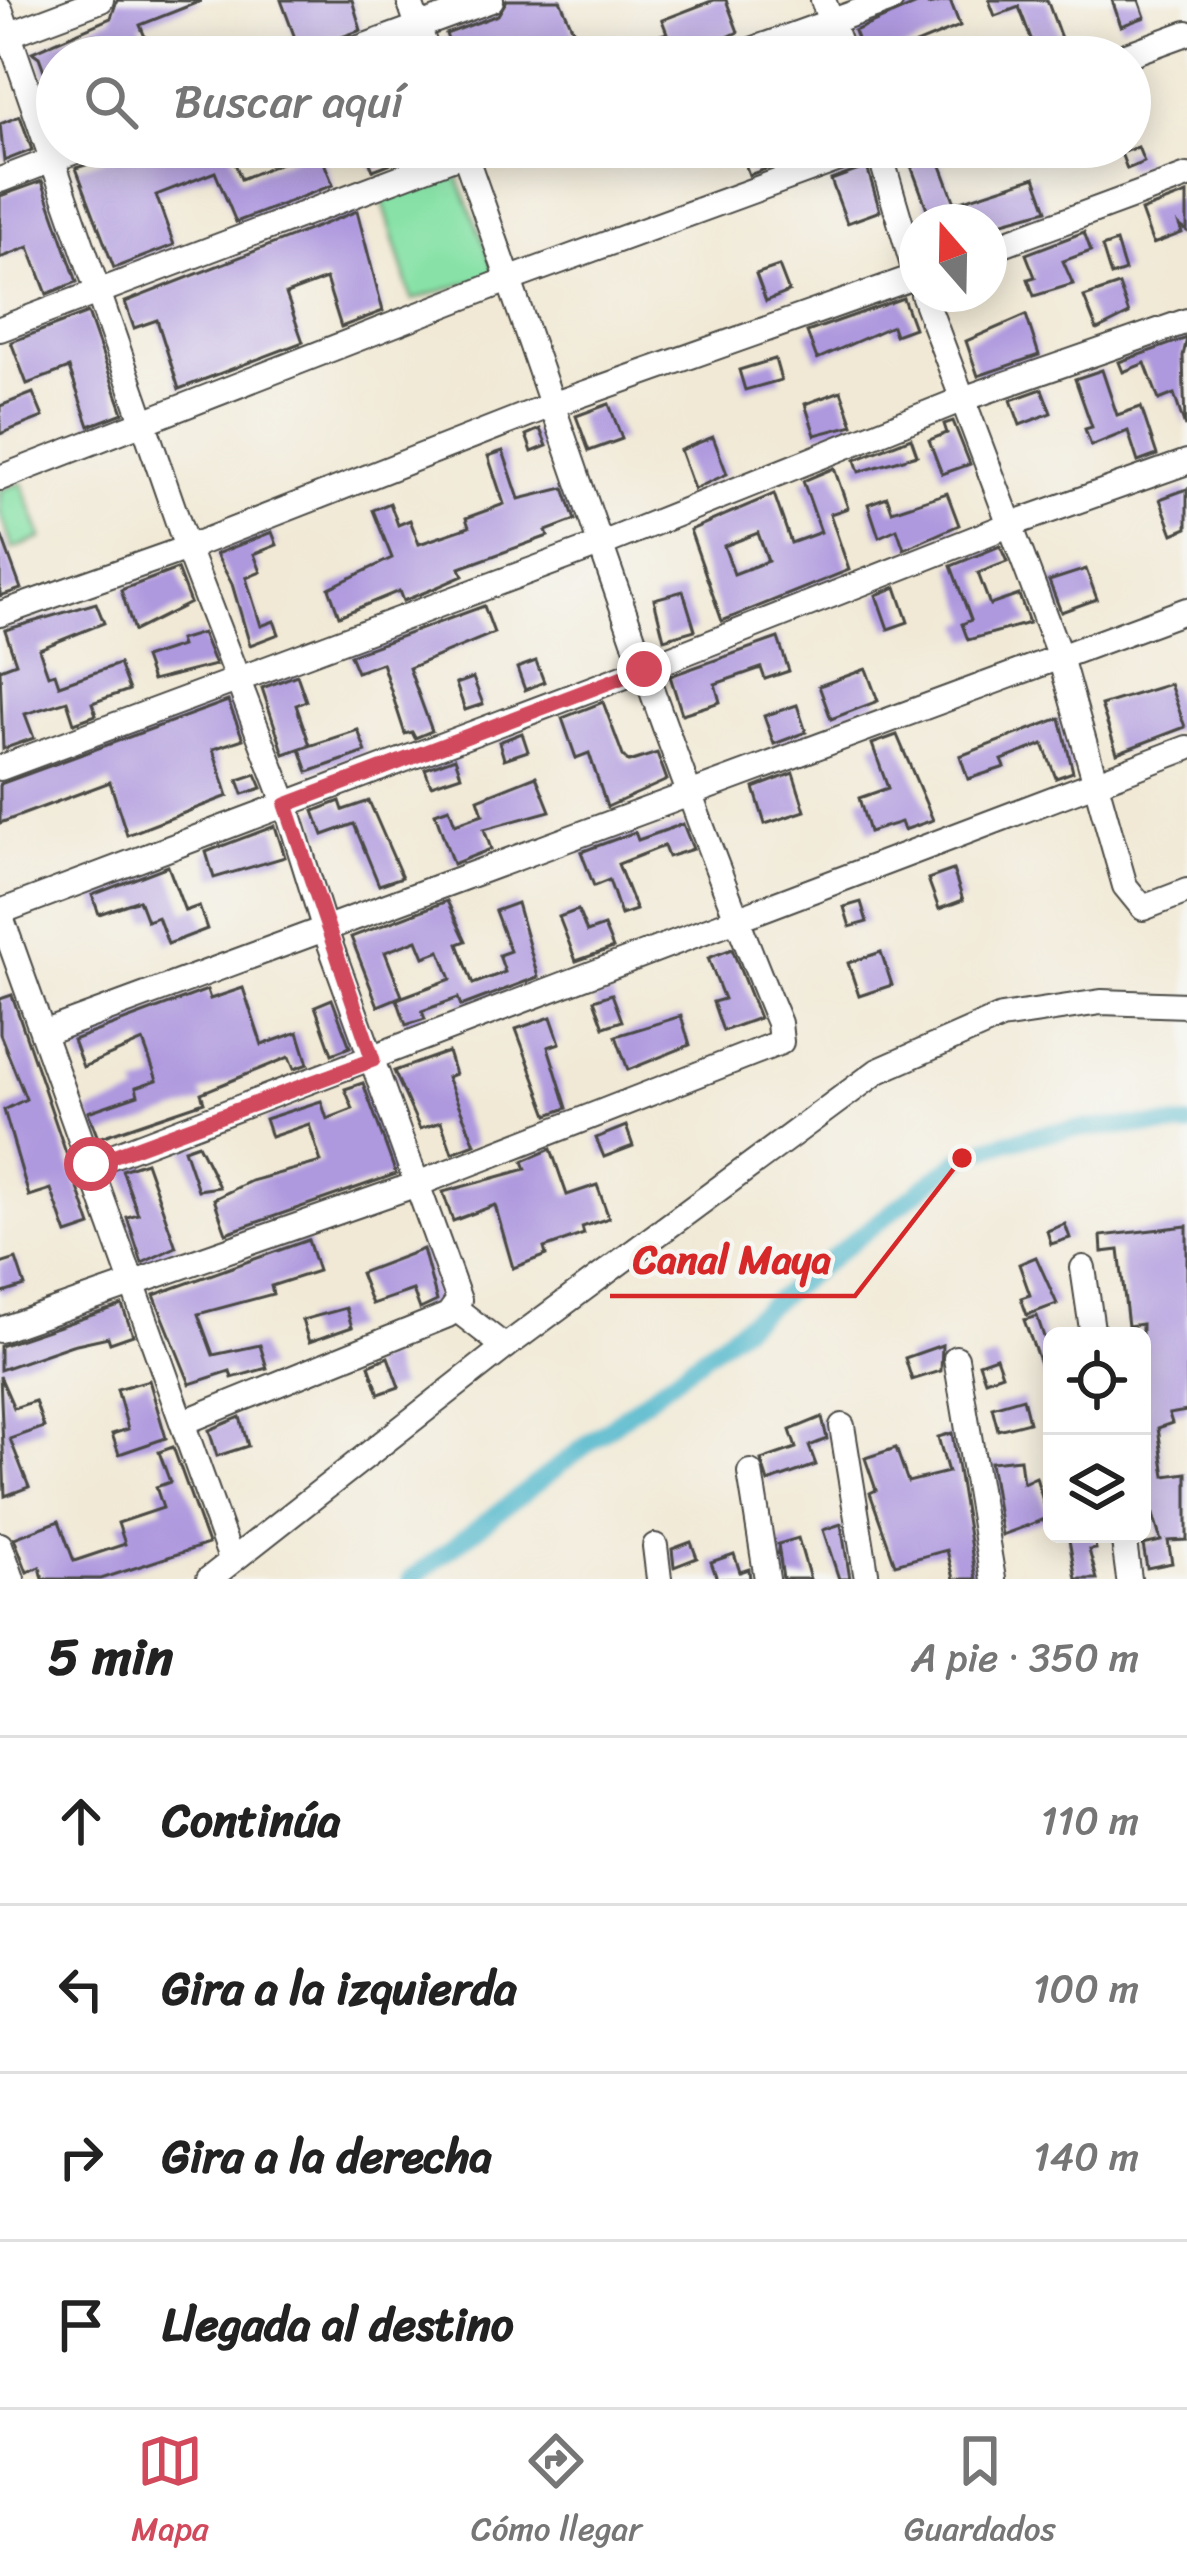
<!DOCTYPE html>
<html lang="es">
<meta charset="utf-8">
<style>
body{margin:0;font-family:Sriracha,sans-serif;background:#f6f6f6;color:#222}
.controls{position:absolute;right:36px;bottom:36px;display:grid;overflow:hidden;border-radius:18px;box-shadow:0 6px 30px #0003}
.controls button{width:108px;height:108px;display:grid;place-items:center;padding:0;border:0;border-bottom:3px solid #e0e0e0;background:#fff;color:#222;font:60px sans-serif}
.compass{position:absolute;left:899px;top:204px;width:108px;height:108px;border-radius:50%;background:#fff;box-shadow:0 6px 30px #0003;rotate:340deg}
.stop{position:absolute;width:36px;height:36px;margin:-27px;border:9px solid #d1495b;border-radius:50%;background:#fff}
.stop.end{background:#d1495b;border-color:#fff;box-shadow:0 3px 12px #0008}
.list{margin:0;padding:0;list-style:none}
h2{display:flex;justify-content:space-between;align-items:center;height:156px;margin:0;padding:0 48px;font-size:51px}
h2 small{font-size:39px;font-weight:400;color:#767676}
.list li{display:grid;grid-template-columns:78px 1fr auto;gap:36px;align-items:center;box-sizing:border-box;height:168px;padding:0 48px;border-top:3px solid #e0e0e0}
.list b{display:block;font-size:45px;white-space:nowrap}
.list em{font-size:39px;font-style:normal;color:#767676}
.icon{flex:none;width:66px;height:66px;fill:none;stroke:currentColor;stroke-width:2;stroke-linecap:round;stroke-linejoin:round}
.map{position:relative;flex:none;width:1187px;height:1579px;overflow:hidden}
.search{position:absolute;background:#fff;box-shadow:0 6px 30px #0003;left:36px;right:36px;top:36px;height:132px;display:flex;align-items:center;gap:30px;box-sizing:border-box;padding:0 42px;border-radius:66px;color:#767676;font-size:45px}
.sheet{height:828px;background:#fff}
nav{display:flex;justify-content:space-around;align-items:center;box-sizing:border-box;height:168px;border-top:3px solid #e0e0e0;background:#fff;font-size:33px;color:#767676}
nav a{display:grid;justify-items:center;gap:6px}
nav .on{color:#d1495b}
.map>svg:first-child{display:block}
.green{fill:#88e2a7;stroke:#5a8669;stroke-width:3}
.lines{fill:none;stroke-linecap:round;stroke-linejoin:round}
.canal{stroke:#4cb5ca;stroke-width:18}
.building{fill:#ae98de;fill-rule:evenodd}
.minor-casing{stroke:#494844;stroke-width:28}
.minor{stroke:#fff;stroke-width:24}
.route{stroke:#d1495b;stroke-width:15}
.leader{fill:none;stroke:#d62828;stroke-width:4.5}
.callout-dot{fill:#d62828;stroke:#f6f6f2;stroke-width:4.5}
.callout-label{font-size:39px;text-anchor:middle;font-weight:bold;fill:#d62828;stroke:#f6f6f2;stroke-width:9;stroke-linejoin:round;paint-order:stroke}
</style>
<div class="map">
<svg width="1187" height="1579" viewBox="0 0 1187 1579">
<rect width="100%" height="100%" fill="#f6f6f2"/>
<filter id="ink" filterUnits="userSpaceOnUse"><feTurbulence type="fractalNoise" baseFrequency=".00833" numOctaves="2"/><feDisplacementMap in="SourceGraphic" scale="24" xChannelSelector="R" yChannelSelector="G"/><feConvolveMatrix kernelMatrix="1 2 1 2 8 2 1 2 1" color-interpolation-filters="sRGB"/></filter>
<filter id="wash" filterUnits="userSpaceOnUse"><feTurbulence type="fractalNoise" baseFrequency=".004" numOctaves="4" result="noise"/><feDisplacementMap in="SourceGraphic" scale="48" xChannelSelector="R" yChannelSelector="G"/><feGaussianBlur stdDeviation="2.7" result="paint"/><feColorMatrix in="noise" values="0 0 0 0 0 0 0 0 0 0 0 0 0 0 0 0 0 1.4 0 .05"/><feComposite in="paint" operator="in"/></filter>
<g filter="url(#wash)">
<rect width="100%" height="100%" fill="#f1e9d5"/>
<!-- green -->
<g class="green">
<path d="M 454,168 L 496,274 L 412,300 L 381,195 Z"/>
<path d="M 22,483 L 42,538 L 13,549 L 0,512 L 0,490 Z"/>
</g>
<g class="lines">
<!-- canal -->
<path class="canal" d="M 411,1579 L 962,1158 C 1034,1126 1108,1125 1187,1126"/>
</g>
<g id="blocks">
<!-- building -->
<g class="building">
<path d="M 117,0 L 201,1 L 140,25 L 145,37 L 113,49 L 116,57 L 57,57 L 55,100 L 39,57 L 32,52 L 111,18 Z"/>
<path d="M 281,0 L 352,0 L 361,30 L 328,42 L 319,57 L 302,57 Z"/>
<path d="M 507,0 L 560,0 L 581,48 L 614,36 L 618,48 L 667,33 L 662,20 L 714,0 L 726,0 L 738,32 L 685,57 L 454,57 L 446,34 L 498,15 Z"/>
<path d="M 926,0 L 928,5 L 950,0 L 960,26 L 899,51 L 901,57 L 864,57 L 854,31 Z"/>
<path d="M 989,0 L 1047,0 L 1065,49 L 1038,57 L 1019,7 L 995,16 Z"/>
<path d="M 1112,0 L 1139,0 L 1145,17 L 1121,26 Z"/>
<path d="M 20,116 L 32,150 L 4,161 L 0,124 Z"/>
<path d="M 142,147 L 229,147 L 241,179 L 318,148 L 333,185 L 236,222 L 215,172 L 156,195 L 174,245 L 114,268 L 76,168 Z"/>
<path d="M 363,147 L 406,147 L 410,156 L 373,170 Z"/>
<path d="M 739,147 L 773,147 L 779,164 L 749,175 Z"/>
<path d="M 904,147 L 980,147 L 940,163 L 955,203 L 1035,177 L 1047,210 L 989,226 L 932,222 Z"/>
<path d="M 1138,147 L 1144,162 L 1127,169 L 1121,153 Z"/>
<path d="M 867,167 L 880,211 L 847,223 L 831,180 Z"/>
<path d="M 42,181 L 77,282 L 47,294 L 29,247 L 0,258 L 0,196 Z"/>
<path d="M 1187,194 L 1187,231 L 1179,225 L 1182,233 L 1153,244 L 1141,211 Z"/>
<path d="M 357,211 L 383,311 L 341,327 L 326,279 L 286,294 L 303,342 L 179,389 L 157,320 L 134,328 L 125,302 Z"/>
<path d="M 1084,232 L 1091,251 L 1063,261 L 1073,284 L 1034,296 L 1028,279 L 1035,277 L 1026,254 Z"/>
<path d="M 1116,242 L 1125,271 L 1111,276 L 1102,247 Z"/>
<path d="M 779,266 L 789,292 L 766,301 L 756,274 Z"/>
<path d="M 1119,285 L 1129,314 L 1097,330 L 1084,297 Z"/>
<path d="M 903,298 L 914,328 L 895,335 L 892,326 L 817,359 L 807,332 Z"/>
<path d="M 88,313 L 123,413 L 89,426 L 69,368 L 27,384 L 11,342 Z"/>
<path d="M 1026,315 L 1039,355 L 978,376 L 966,341 Z"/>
<path d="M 1187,338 L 1183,356 L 1185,427 L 1174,394 L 1159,400 L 1145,363 L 1123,372 L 1119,362 Z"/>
<path d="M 775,359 L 781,380 L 745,390 L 739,370 Z"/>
<path d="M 1102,370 L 1117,415 L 1141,407 L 1157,455 L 1138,462 L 1128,431 L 1091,446 L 1085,429 L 1092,427 L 1075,379 Z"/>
<path d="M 1042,389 L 1051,413 L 1020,425 L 1011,400 Z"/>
<path d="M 841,391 L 853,425 L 815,435 L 805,404 Z"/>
<path d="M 33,393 L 43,417 L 0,434 L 0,406 Z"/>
<path d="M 609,404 L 622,439 L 589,451 L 576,416 Z"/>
<path d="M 953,421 L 970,464 L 942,474 L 929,440 L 947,433 L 944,424 Z"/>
<path d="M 540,429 L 547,446 L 532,452 L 526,435 Z"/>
<path d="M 713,437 L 727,474 L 694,489 L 680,450 Z"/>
<path d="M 911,438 L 917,455 L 859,472 L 855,460 Z"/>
<path d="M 503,451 L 519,499 L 564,488 L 575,520 L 546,531 L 548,536 L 460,568 L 463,576 L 433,589 L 403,601 L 399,591 L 339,616 L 329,588 L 392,558 L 373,510 L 390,503 L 398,525 L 410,520 L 419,544 L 469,527 L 466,518 L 504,504 L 488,456 Z"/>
<path d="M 834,468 L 848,508 L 830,514 L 849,570 L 722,621 L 690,530 L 774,494 L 791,543 L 821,532 L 803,481 ZM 758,533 L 768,561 L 734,574 L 724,546 Z"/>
<path d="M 1187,489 L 1187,528 L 1173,534 L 1160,499 Z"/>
<path d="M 947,493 L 959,525 L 904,549 L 897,529 L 879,537 L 868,504 L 887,497 L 892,511 Z"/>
<path d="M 272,532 L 277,545 L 254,554 L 261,572 L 246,578 L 261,626 L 274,621 L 279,634 L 250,645 L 232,584 L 216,554 Z"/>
<path d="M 2,537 L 21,589 L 0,596 L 0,538 Z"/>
<path d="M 1000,546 L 1007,562 L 978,573 L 990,605 L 1019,595 L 1029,623 L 968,640 L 962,624 L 971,620 L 951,566 Z"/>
<path d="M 177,569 L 190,603 L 134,631 L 121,590 Z"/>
<path d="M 1086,569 L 1097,599 L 1061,612 L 1049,581 Z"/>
<path d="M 896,587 L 908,622 L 888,629 L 876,595 Z"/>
<path d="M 683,591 L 695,630 L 664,639 L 654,599 Z"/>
<path d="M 96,603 L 104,623 L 39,649 L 48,675 L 55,673 L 59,685 L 119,664 L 129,690 L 92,703 L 96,715 L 74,723 L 67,701 L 25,714 L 34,738 L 3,749 L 0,669 L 16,663 L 5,630 Z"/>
<path d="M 484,606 L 494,633 L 409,668 L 432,731 L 415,738 L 412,732 L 405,734 L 382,663 L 357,672 L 350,655 Z"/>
<path d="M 202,633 L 215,665 L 152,681 L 144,658 L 181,646 L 179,640 Z"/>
<path d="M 778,638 L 789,671 L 765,679 L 761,668 L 715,684 L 720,702 L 682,714 L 670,676 Z"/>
<path d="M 536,661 L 544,682 L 525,690 L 517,668 Z"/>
<path d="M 866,669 L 878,701 L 831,719 L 819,686 Z"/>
<path d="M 297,675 L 306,701 L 296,705 L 310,745 L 284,754 L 262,688 Z"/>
<path d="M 473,678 L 483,704 L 465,710 L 456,684 Z"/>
<path d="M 1170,684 L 1185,727 L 1117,753 L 1101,705 Z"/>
<path d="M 228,701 L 243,739 L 213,749 L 228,796 L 127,835 L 110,782 L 0,823 L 0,784 Z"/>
<path d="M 603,702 L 623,756 L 629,762 L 657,753 L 667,780 L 607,807 L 589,753 L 576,758 L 562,718 Z"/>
<path d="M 797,705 L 806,732 L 774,744 L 764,716 Z"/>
<path d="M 1060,718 L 1073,772 L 1056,778 L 1043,744 L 1002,760 L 1005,767 L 968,779 L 960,756 Z"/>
<path d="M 358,730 L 366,752 L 308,772 L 300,749 Z"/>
<path d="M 522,733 L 528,751 L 504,759 L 499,742 Z"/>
<path d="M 897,735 L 933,820 L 904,830 L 901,822 L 869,832 L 859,798 L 888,788 L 872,744 Z"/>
<path d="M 455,758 L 461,775 L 431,785 L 425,769 Z"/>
<path d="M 793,773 L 805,811 L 765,824 L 754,788 Z"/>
<path d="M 256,774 L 262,788 L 243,794 L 238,780 Z"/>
<path d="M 536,776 L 550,811 L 484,829 L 491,849 L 453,864 L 435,813 L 449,808 L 455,824 L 483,814 L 478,799 Z"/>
<path d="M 340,801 L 343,810 L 369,801 L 402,877 L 379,885 L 354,824 L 323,835 L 314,811 Z"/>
<path d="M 683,824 L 693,849 L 668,857 L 664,846 L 618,864 L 636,910 L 621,915 L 609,880 L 594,886 L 581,852 L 635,832 L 638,840 Z"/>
<path d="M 275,826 L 285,857 L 214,878 L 206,852 Z"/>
<path d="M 168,866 L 185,911 L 199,906 L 207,929 L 168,944 L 158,917 L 147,921 L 139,900 L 99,914 L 92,895 Z"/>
<path d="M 953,870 L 963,900 L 939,909 L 928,879 Z"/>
<path d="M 447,901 L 466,941 L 458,944 L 473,984 L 505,972 L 499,955 L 510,951 L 495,911 L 517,903 L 538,977 L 461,1006 L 458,998 L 422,1011 L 425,1019 L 406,1025 L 397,999 L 451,979 L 440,951 L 424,957 L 417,940 L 385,952 L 402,996 L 378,1006 L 351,937 Z"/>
<path d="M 861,902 L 867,922 L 850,927 L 844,907 Z"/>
<path d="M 578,910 L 587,932 L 604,926 L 613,948 L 576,961 L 559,917 Z"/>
<path d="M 732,949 L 759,1018 L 723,1031 L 713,1002 L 724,999 L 708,958 Z"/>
<path d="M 881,952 L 892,985 L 859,996 L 848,963 Z"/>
<path d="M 243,988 L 262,1045 L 298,1032 L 308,1064 L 294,1069 L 289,1057 L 201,1093 L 204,1102 L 98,1138 L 88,1112 L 138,1095 L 136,1087 L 157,1080 L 143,1041 L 83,1067 L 73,1040 L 207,990 L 210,999 Z"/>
<path d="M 612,994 L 622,1021 L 604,1027 L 594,1000 Z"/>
<path d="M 12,995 L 91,1226 L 67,1234 L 51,1189 L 29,1196 L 4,1110 L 26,1099 L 0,1034 L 0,999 Z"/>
<path d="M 332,999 L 350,1047 L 332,1054 L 315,1006 Z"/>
<path d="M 681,1016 L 690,1045 L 628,1070 L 616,1036 Z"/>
<path d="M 551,1017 L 560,1043 L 548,1047 L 567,1108 L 548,1115 L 516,1029 Z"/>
<path d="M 448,1052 L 455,1074 L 447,1077 L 475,1144 L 452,1153 L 441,1122 L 420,1129 L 394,1071 Z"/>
<path d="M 363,1083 L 396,1174 L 226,1233 L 214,1199 L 251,1181 L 321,1162 L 309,1124 L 271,1137 L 265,1119 L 321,1101 L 327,1119 L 353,1109 L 345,1089 Z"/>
<path d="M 626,1126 L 633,1146 L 604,1157 L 596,1138 Z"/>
<path d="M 198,1144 L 211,1170 L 219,1187 L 198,1190 L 184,1149 Z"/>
<path d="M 551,1149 L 567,1195 L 597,1185 L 609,1218 L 582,1227 L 584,1234 L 544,1248 L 546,1255 L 513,1268 L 495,1205 L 453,1221 L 443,1192 L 526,1169 L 523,1161 Z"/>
<path d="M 146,1162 L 176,1247 L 142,1263 L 127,1217 L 138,1214 L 122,1170 Z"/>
<path d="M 1065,1224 L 1070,1238 L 1051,1244 L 1047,1231 Z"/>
<path d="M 1187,1226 L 1187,1411 L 1169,1414 L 1172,1423 L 1158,1428 L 1165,1476 L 1187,1473 L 1187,1540 L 1168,1541 L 1172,1563 L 1147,1568 L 1143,1545 L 1161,1541 L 1142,1478 L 1142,1454 L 1151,1453 L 1142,1427 L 1142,1324 L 1128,1326 L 1119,1250 L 1102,1252 L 1101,1236 Z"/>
<path d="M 308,1240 L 318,1271 L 271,1286 L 273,1294 L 198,1314 L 213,1355 L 260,1345 L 267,1368 L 232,1378 L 230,1371 L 190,1384 L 154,1295 Z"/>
<path d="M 423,1249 L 437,1301 L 420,1309 L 413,1290 L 372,1304 L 360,1273 Z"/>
<path d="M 1036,1257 L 1057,1304 L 1027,1315 L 1021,1298 L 1030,1295 L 1019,1264 Z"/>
<path d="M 16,1259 L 25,1286 L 0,1294 L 0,1264 Z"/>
<path d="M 122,1305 L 133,1335 L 110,1343 L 108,1337 L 72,1345 L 0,1370 L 0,1346 Z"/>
<path d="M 346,1308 L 352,1327 L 309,1342 L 302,1320 Z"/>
<path d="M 1037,1316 L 1052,1361 L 1052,1396 L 1024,1320 Z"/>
<path d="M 942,1345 L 941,1371 L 912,1380 L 905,1358 Z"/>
<path d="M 388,1357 L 399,1387 L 379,1394 L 369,1365 Z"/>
<path d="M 996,1357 L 1002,1374 L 985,1380 L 979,1363 Z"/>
<path d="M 0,1376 L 14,1408 L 35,1401 L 44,1427 L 10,1439 L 29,1487 L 5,1496 Z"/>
<path d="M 149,1380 L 166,1438 L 119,1454 L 112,1434 L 128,1429 L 117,1389 Z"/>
<path d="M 1023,1398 L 1029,1422 L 998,1430 L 992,1407 Z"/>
<path d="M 240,1417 L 248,1446 L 217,1456 L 209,1430 Z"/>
<path d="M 822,1417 L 827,1439 L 809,1446 L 816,1465 L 768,1482 L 761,1460 L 796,1448 L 790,1430 Z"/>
<path d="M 952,1433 L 976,1579 L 954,1579 L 947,1550 L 895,1564 L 870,1493 L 876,1490 L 865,1458 L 896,1448 L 908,1482 L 948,1472 L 938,1437 Z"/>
<path d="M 173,1447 L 208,1544 L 101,1579 L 43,1579 L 40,1567 L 27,1572 L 14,1538 L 59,1521 L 74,1561 L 125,1544 L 118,1523 L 163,1508 L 156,1487 L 170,1482 L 159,1452 Z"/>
<path d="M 1020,1459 L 1023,1483 L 1036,1477 L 1048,1518 L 1002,1535 L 990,1462 Z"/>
<path d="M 841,1524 L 850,1579 L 839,1579 L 823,1530 Z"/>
<path d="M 1068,1534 L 1093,1534 L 1096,1549 L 1089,1550 L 1097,1579 L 1076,1579 Z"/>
<path d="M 798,1538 L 810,1579 L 783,1579 L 778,1544 Z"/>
<path d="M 691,1542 L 697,1558 L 674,1567 L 672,1549 Z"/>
<path d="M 734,1554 L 740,1572 L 749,1569 L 750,1579 L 717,1579 L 711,1562 Z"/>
</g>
</g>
</g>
<g filter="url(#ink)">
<use href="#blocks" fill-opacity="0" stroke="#494844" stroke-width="3"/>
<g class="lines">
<defs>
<g id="minor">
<path d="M 409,0 L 429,57"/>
<path d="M 823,0 L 844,57"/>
<path d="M 0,9 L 187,548 L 286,805 L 325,930 L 459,1300 L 448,1315 L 184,1422"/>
<path d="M 0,38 L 101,0"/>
<path d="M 335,57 L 491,0"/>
<path d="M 732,57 L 891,0"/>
<path d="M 1121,57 L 1187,33"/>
<path d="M 878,147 L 917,279"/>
<path d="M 0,180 L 86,147"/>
<path d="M 989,249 L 1187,176"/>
<path d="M 923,294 L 1060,657 L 1125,886 L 1143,908 L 1187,891"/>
<path d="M 0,329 L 478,148"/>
<path d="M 0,478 L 508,280 L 872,147"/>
<path d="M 0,614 L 187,548 L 549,406 L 917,276"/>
<path d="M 0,768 L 602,544 L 963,399 L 1187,321"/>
<path d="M 0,912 L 644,669 L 1009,525 L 1187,462"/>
<path d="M 0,914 L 231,1559"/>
<path d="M 43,1033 L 1187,610"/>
<path d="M 91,1164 L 1187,748"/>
<path d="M 1083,1268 L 1093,1336"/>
<path d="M 456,1309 L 505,1347"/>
<path d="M 0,1330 L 420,1183 L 781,1042 L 779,1023 C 660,736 567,439 462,147"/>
<path d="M 956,1358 L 993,1579"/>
<path d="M 842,1426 L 867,1579"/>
<path d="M 750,1472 L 767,1579"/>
<path d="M 1123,1534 L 1129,1579"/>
<path d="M 0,1545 L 12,1579"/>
<path d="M 655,1546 L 659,1579"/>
<path d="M 209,1579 L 505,1347 L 878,1071 L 1001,1017 L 1101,1002 L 1187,1005"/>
</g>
</defs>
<!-- minor casing -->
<use href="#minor" class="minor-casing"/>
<!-- minor -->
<use href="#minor" class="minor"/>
</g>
</g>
<g class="lines" filter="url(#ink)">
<!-- route -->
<path class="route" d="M 91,1164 L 373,1060 L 286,805 L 644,669"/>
</g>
<!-- callouts -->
<path class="leader" d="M962 1158L855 1296H610"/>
<circle class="callout-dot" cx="962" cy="1158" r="12"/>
<g class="callout-label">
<text x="732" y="1273">Canal Maya</text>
</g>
</svg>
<div class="controls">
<button><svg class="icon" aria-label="locate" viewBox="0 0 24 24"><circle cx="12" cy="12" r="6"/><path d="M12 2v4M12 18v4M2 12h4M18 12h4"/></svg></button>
<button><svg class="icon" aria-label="layers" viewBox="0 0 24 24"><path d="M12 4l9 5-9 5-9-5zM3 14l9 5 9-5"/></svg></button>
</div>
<svg class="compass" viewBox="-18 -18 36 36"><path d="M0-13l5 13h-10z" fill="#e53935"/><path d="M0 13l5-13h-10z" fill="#767676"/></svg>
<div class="stop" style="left:91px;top:1164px"></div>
<div class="stop end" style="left:644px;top:669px"></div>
<div class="search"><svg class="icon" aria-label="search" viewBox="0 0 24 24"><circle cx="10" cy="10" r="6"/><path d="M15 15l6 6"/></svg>Buscar aquí</div>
</div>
<section class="sheet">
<h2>5 min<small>A pie · 350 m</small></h2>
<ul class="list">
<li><svg class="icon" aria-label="ahead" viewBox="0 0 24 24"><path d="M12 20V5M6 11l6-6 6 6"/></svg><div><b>Continúa</b></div><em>110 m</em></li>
<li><svg class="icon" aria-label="left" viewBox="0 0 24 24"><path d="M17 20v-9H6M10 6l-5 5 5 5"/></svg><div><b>Gira a la izquierda</b></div><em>100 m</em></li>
<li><svg class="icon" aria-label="right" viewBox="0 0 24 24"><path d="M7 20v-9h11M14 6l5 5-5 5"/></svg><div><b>Gira a la derecha</b></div><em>140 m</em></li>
<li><svg class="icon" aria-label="arrive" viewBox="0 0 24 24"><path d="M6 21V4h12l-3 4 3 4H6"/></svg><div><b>Llegada al destino</b></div></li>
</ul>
</section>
<nav>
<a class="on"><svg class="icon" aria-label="map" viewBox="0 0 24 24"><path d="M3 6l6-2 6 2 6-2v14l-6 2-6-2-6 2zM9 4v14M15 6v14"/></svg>Mapa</a>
<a><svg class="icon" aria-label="directions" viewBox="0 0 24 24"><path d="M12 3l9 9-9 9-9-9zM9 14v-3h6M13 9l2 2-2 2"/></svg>Cómo llegar</a>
<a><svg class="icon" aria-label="saved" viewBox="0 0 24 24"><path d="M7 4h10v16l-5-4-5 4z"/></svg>Guardados</a>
</nav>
